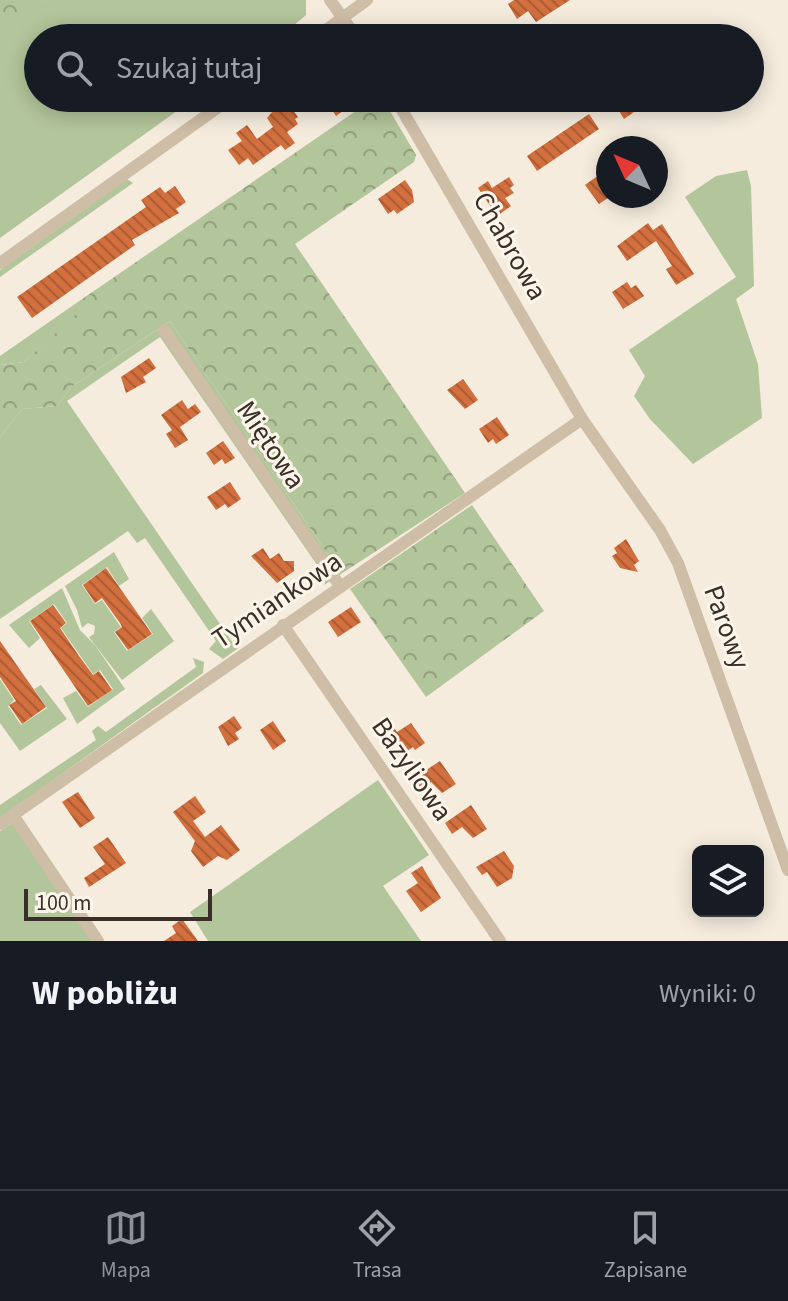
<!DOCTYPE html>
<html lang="pl">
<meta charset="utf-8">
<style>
body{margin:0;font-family:"Source Sans 3",sans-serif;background:#242831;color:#f1f3f6}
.controls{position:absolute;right:24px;bottom:24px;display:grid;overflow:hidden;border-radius:12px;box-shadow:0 4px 20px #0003}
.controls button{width:72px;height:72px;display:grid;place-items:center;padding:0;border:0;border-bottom:2px solid #363941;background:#171b24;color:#f1f3f6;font:40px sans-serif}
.compass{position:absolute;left:596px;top:136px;width:72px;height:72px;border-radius:50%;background:#171b24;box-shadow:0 4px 20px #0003;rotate:314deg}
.scale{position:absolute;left:24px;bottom:20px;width:188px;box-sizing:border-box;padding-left:8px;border:4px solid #3a2f28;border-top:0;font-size:22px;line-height:28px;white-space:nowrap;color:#3a2f28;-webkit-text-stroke:6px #fbf5ea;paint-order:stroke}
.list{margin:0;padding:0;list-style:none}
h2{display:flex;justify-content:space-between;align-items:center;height:104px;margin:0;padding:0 32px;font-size:34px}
h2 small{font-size:26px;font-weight:400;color:#9ea1a6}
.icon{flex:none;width:44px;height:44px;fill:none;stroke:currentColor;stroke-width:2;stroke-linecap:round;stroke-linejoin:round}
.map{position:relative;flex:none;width:788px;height:941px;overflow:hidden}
.search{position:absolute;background:#171b24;box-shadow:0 4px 20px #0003;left:24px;right:24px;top:24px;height:88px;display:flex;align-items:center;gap:20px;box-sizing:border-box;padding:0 28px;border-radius:44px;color:#9ea1a6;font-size:30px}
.sheet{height:248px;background:#171b24}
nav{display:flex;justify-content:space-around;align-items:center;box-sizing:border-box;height:112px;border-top:2px solid #363941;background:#171b24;font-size:22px;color:#9ea1a6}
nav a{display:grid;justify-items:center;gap:4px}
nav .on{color:#8c9099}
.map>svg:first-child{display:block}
.green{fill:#b3c59b}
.forest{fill:url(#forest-crowns)}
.building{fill:url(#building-back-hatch)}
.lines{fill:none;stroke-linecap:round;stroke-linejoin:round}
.street{stroke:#cebda7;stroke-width:12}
.labels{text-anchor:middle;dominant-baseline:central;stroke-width:6;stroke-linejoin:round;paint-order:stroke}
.street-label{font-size:28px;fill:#3a2f28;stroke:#fbf5ea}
</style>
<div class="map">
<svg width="788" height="941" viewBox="0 0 788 941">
<defs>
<pattern id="forest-crowns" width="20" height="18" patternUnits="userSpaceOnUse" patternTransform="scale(2)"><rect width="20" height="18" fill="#b3c59b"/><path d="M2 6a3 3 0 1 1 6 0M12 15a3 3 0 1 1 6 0" fill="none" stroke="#93a07e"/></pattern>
<pattern id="building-back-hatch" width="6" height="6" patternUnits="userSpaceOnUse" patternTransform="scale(2)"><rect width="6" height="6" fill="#d16f3e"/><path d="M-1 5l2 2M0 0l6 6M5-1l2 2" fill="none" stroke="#ab5c34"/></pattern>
</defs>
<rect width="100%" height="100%" fill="#f5ecdd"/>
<!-- green -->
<g class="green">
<path d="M 0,0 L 306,0 L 306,15 L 279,38 L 38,38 L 38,98 L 195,98 L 0,238 Z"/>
<path d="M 747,170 L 751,186 L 754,286 L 736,299 L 758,364 L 762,418 L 693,464 L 650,419 L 634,396 L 645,376 L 629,350 L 736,277 L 685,197 L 716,176 Z"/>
<path d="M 127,179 L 133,183 L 0,277 L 0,270 Z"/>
<path d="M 75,304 L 81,311 L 24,362 L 0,365 L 0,356 Z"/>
<path d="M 170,321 L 341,574 L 324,585 L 326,578 L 160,337 L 67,401 L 235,646 L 240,647 L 223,659 L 209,649 L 216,641 L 145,538 L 137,543 L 128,531 L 0,619 L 0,437 L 22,409 L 57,406 L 71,387 Z"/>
<path d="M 114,552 L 129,579 L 119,586 L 107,567 L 82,585 L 95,604 L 102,600 L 121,627 L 114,632 L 127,651 L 153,634 L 142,618 L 151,609 L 174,641 L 122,680 L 89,637 L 94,634 L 95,626 L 88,623 L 82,628 L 77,610 L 65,586 Z"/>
<path d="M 62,588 L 80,630 L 95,645 L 125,689 L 77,724 L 63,698 L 76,691 L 88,707 L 113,689 L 100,670 L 93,674 L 61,628 L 67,623 L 54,604 L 29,621 L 40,638 L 29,648 L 9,625 Z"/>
<path d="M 193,658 L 204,662 L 203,673 L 0,818 L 0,805 L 96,740 L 92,731 L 98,726 L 106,732 L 196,667 Z"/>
<path d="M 0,679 L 14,700 L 8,706 L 21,725 L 47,708 L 34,689 L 41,685 L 67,719 L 20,751 L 0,723 Z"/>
<path d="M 378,780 L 429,855 L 383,886 L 421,941 L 208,941 L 190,912 Z"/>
<path d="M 14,822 L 93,941 L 0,941 L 0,831 Z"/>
</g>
<!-- forest -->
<g class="forest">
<path d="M 0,0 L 66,0 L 51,2 L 18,30 L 0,37 Z"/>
<path d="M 369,102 L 387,106 L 416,155 L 414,162 L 295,244 L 465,493 L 341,574 L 170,321 L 71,387 L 57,406 L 22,409 L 0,437 L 0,365 L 24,362 L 80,311 L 75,304 Z"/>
<path d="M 472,505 L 544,611 L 426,697 L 350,589 Z"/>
</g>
<!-- building -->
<g class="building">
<path d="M 514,0 L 570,0 L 536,22 L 528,11 L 517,19 L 508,4 Z"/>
<path d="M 284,98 L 298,117 L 295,119 L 298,124 L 287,132 L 295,143 L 285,150 L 281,145 L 253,165 L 248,158 L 239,165 L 228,150 L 242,141 L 236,133 L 247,125 L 257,139 L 273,127 L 267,118 Z"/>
<path d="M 317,98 L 345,98 L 343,100 L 348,107 L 336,116 L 331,108 L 326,112 Z"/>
<path d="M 621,98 L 666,98 L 647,110 L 644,105 L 624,119 L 614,103 Z"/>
<path d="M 589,114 L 599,129 L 537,171 L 527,156 Z"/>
<path d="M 509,177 L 514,185 L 510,188 L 514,193 L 505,198 L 511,206 L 497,216 L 478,188 L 488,181 L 492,188 Z"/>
<path d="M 596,177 L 608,187 L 608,198 L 599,204 L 585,185 Z"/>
<path d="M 405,180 L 412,190 L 414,202 L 397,214 L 394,210 L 388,214 L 378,199 Z"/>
<path d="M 175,186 L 186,202 L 176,209 L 179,213 L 132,240 L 135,245 L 32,318 L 17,297 L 146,207 L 141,200 L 160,187 L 165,193 Z"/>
<path d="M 648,223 L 653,230 L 662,224 L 694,274 L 676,285 L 666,269 L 672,266 L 656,241 L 627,261 L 617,246 Z"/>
<path d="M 627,282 L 631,288 L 636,285 L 644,296 L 623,309 L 612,292 Z"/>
<path d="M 149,358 L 156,368 L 143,377 L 146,382 L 126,393 L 121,377 Z"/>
<path d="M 463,379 L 478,400 L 465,409 L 447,390 Z"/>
<path d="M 182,400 L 188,409 L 195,404 L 201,412 L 180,427 L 188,440 L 175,448 L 166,434 L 172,430 L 161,415 Z"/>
<path d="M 497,417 L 509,435 L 496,444 L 493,439 L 488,443 L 479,429 Z"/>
<path d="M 223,441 L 235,458 L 225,464 L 222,459 L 214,465 L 206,453 Z"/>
<path d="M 230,482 L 241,499 L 228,508 L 225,504 L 216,510 L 207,497 Z"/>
<path d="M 626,539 L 639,561 L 634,565 L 638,572 L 620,568 L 612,556 L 617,553 L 614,548 Z"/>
<path d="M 263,548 L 270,559 L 279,553 L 284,561 L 294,561 L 294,571 L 277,583 L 251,556 Z"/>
<path d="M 106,568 L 152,634 L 128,650 L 115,632 L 122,627 L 120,623 L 102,598 L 95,603 L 83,585 Z"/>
<path d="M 53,605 L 66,623 L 60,628 L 79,656 L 93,675 L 99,671 L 112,690 L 88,706 L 30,621 Z"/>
<path d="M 351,607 L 361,622 L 338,637 L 328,622 Z"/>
<path d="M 0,641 L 46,707 L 22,724 L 9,705 L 16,701 L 0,677 Z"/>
<path d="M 234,716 L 242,728 L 235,733 L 239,739 L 228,746 L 218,727 Z"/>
<path d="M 273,721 L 286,741 L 273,750 L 260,730 Z"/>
<path d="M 411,723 L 425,743 L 415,750 L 413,747 L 406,752 L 396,738 L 389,743 L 382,732 L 392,725 L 397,732 Z"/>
<path d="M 440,761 L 456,784 L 442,793 L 431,782 L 421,789 L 414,778 Z"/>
<path d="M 78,792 L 95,818 L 80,828 L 62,802 Z"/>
<path d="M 195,796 L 206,812 L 193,821 L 205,837 L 221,825 L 240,850 L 227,860 L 218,856 L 203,867 L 191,851 L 195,841 L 173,812 Z"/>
<path d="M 471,805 L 487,829 L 473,838 L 462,827 L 452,834 L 445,823 Z"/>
<path d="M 108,837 L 126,863 L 89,887 L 84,878 L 105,864 L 93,847 Z"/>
<path d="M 504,851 L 514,866 L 512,878 L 497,887 L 487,872 L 482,875 L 476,867 Z"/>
<path d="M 422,866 L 441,898 L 421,912 L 406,891 L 418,883 L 411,873 Z"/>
<path d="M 182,919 L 198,941 L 164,941 L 176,933 L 172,926 Z"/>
</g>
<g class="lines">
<!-- street -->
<g class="street">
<path d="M 330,0 L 357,38"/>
<path d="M 315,38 L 367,0"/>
<path d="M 395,98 L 582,419 L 660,530 L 678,563 L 788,870"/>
<path d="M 0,263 L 231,98"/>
<path d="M 164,330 L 340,586"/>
<path d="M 283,625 L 500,941"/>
<path d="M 13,815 L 98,941"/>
<path d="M 0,824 L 582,419"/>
</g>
</g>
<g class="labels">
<!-- street labels -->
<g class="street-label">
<text transform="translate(510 246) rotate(60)">Chabrowa</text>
<text transform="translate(271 445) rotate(56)">Miętowa</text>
<text transform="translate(277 600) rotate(-34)">Tymiankowa</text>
<text transform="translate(727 627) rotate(70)">Parowy</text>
<text transform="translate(412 769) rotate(55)">Bazyliowa</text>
</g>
</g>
</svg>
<div class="controls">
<button><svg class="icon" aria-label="layers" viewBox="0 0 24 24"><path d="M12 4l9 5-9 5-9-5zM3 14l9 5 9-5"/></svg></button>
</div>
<svg class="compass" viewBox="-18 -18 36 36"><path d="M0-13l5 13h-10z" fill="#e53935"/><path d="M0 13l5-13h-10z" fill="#9ea1a6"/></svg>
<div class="scale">100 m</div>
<div class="search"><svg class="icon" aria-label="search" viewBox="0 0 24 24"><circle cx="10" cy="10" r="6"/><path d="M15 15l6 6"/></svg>Szukaj tutaj</div>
</div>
<section class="sheet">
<h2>W pobliżu<small>Wyniki: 0</small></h2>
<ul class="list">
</ul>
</section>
<nav>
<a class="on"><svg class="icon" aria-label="map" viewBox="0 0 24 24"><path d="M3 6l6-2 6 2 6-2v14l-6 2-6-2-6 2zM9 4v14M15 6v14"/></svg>Mapa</a>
<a><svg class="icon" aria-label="directions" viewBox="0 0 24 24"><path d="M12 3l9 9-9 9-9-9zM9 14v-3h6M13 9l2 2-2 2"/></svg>Trasa</a>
<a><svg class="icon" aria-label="saved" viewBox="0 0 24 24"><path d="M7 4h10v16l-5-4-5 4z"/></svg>Zapisane</a>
</nav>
